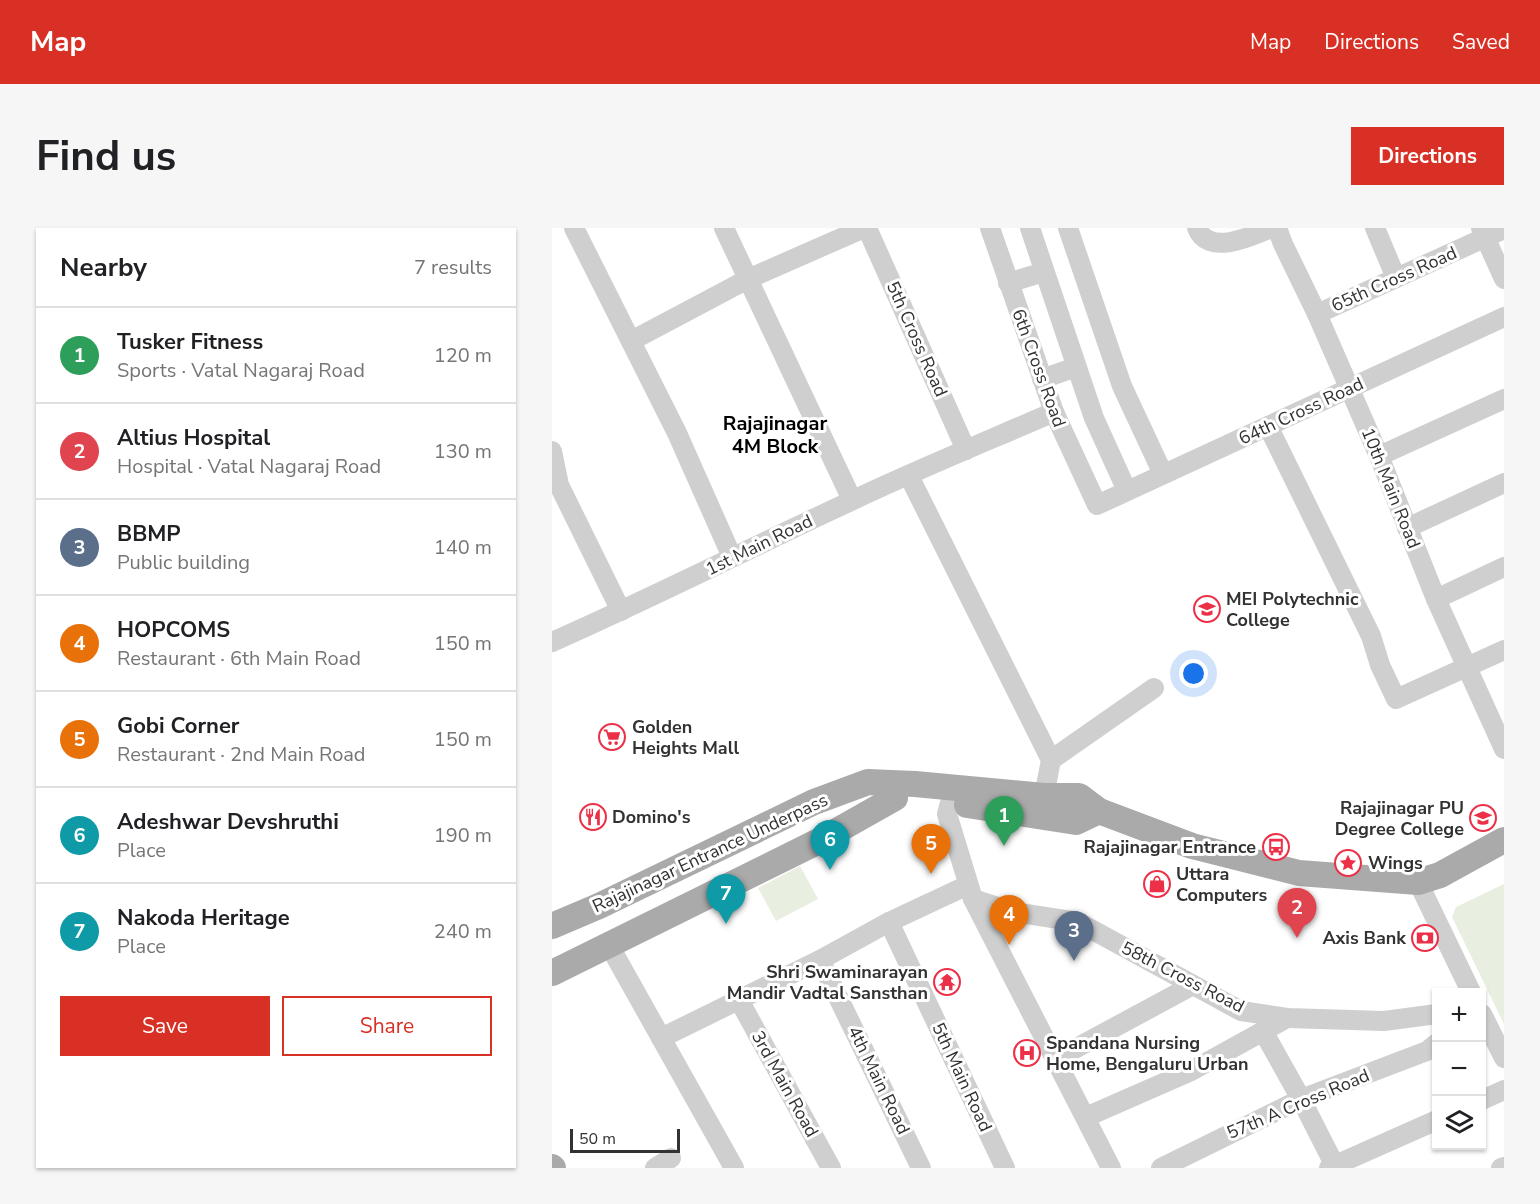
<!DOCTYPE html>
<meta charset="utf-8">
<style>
body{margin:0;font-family:"Nunito Sans",sans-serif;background:#f6f6f6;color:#202124}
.controls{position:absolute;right:18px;bottom:18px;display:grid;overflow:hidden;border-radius:0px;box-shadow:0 2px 4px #0004}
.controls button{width:54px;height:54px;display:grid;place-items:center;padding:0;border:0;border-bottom:2px solid #e0e0e0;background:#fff;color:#202124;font:30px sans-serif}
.scale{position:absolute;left:18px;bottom:15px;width:110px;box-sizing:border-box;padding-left:6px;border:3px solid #323232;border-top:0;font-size:16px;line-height:21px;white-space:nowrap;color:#323232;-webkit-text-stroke:4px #fff;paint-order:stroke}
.you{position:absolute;left:642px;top:446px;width:21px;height:21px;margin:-15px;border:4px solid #fff;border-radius:50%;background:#1a73e8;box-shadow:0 0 0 9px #1a73e833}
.badge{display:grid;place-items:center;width:39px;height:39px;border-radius:50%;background:#d93025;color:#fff;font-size:20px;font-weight:700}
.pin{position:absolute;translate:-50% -50px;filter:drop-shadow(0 2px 3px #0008)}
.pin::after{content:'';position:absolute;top:32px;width:21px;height:18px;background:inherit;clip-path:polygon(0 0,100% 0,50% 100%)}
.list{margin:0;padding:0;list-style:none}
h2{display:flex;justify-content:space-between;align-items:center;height:78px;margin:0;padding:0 24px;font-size:26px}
h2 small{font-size:20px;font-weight:400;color:#757577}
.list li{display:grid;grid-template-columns:39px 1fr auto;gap:18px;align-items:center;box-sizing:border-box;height:96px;padding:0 24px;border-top:2px solid #e0e0e0}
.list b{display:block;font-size:22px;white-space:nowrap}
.list p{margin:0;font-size:20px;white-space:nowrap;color:#757577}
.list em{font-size:20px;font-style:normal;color:#757577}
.actions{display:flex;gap:12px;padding:18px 24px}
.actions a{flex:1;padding:14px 0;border:2px solid #d93025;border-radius:0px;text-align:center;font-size:21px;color:#d93025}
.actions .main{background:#d93025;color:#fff}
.icon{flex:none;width:33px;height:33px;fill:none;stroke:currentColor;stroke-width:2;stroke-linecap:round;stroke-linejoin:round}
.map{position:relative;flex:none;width:952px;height:940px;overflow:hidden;border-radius:0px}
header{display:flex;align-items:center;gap:36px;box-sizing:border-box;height:84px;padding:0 30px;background:#d93025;color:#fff}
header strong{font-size:28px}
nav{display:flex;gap:33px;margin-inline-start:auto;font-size:21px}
.intro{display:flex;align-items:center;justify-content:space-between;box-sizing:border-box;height:144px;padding:0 36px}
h1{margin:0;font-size:42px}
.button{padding:15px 27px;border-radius:0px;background:#d93025;color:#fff;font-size:21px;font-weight:700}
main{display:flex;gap:36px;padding:0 36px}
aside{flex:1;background:#fff;border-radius:0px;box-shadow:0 2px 4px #0004}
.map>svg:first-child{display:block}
.green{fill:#e8eee0}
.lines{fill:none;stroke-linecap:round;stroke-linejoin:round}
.minor{stroke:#cfcfcf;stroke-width:20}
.major{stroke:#aaa;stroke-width:26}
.labels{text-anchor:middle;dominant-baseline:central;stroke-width:6;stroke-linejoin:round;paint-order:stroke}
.street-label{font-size:18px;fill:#323232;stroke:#fff}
.poi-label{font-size:18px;font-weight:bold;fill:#323232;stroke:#fff;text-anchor:start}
.neighbourhood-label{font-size:20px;font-weight:bold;fill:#000;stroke:#fff}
</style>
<header>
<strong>Map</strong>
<nav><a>Map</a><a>Directions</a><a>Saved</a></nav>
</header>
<div class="intro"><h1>Find us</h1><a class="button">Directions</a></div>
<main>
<aside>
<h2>Nearby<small>7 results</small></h2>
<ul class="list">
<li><span class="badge" style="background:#2e9e5b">1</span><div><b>Tusker Fitness</b><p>Sports · Vatal Nagaraj Road</p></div><em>120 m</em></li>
<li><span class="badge" style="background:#e0444e">2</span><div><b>Altius Hospital</b><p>Hospital · Vatal Nagaraj Road</p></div><em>130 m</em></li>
<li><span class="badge" style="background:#5c6f8a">3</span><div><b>BBMP</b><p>Public building</p></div><em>140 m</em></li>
<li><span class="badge" style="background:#e8710a">4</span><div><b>HOPCOMS</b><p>Restaurant · 6th Main Road</p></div><em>150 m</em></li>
<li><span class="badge" style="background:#e8710a">5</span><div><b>Gobi Corner</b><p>Restaurant · 2nd Main Road</p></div><em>150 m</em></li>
<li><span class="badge" style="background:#0f9aa8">6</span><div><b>Adeshwar Devshruthi</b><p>Place</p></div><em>190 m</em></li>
<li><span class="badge" style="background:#0f9aa8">7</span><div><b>Nakoda Heritage</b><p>Place</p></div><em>240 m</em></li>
</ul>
<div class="actions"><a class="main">Save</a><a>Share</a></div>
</aside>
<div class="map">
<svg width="952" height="940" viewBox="0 0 952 940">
<rect width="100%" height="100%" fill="#fff"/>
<!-- green -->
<g class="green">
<path d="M 248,638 L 266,671 L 224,693 L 206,660 Z"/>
<path d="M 952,656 L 952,796 L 900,689 L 904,679 Z"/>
</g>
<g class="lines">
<!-- minor -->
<g class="minor">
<path d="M 22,0 L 125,205 L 180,329"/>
<path d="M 172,0 L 300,272"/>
<path d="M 315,0 L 414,222"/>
<path d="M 438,0 L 502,184 L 545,277 L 952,89"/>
<path d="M 478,0 L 542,190 L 575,263"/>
<path d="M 516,0 L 570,158 L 611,246"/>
<path d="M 645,0 C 656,29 700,8 719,0"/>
<path d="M 725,0 L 731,16 L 765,86 L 827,228 L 884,371 L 952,521"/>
<path d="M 823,0 L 844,50"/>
<path d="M 929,0 L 952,51"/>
<path d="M 456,55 L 492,44"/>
<path d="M 765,86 L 952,1"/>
<path d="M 79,113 L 196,51 L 312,0"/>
<path d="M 490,151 L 524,139"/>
<path d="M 716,198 L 819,408 L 828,437 L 844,471 L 952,422"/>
<path d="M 0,223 L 7,257 L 69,383"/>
<path d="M 827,228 L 952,171"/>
<path d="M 357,248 L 499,532 L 492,568"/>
<path d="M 855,300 L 952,255"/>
<path d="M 884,371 L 952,339"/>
<path d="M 0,414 C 100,370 198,320 297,274 C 364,242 433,214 502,184"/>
<path d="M 499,532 L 602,460"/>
<path d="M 398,575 L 395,586 L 421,671 L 559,940"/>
<path d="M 866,654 L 919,764"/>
<path d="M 421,671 L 462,684 L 526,694 L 689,783 L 735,790 L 832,793 L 885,786"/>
<path d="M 337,694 L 453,940"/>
<path d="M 57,717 L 182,940"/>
<path d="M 268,732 L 369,940"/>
<path d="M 187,772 L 279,940"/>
<path d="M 930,786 L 952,830"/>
<path d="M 711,803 L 749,871 L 784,940"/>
<path d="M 109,810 L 268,732 L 337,694 L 416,657"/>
<path d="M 504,831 L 641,757"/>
<path d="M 930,872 L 952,862"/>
<path d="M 534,889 L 639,843 L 735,790"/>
<path d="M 103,940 L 119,930"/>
<path d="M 609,940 L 749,871 L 875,823 L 885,815"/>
<path d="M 777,940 L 885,892"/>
<path d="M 949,940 L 952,939"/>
</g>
<!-- major -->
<g class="major">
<path d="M 415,577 L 524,594 L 547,583"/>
<path d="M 0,698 L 47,678 L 262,574 L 316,554 L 363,556 L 492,568 L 527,568 L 547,583 L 640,618 L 747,645 L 866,654 L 888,647 L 952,612"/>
<path d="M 0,745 L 265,614 L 343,570"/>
<path d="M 0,939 L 1,940"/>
</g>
</g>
<!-- icons -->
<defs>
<symbol id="university-ring" viewBox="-11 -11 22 22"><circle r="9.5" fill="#fff" stroke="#ec3047" stroke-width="1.5"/><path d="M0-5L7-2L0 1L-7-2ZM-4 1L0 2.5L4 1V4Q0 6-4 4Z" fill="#ec3047"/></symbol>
<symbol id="supermarket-ring" viewBox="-11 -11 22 22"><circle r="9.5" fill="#fff" stroke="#ec3047" stroke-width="1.5"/><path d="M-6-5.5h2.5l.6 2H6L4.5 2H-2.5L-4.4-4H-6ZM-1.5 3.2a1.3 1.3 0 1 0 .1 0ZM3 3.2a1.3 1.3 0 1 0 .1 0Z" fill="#ec3047"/></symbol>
<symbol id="restaurant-ring" viewBox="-11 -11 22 22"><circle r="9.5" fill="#fff" stroke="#ec3047" stroke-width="1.5"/><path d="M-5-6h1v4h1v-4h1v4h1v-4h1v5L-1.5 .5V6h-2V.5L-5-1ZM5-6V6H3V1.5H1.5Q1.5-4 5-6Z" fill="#ec3047"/></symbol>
<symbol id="bus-ring" viewBox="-11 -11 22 22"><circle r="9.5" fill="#fff" stroke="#ec3047" stroke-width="1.5"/><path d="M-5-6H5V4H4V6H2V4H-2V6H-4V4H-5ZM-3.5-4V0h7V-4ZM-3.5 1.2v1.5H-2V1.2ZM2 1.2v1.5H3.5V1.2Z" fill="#ec3047"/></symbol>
<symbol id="sight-ring" viewBox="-11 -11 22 22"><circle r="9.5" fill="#fff" stroke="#ec3047" stroke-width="1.5"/><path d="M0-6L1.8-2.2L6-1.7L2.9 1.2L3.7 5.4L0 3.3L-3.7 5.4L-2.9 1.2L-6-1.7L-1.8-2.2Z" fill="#ec3047"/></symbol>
<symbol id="shop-ring" viewBox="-11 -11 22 22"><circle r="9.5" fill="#fff" stroke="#ec3047" stroke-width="1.5"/><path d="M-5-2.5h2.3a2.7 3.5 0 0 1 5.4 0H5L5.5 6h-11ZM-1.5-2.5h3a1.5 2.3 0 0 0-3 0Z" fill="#ec3047"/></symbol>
<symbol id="bank-ring" viewBox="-11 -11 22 22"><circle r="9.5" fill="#fff" stroke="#ec3047" stroke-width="1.5"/><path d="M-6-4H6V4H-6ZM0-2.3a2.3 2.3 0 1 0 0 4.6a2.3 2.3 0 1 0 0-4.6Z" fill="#ec3047"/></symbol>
<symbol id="temple-ring" viewBox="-11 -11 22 22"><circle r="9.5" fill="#fff" stroke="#ec3047" stroke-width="1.5"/><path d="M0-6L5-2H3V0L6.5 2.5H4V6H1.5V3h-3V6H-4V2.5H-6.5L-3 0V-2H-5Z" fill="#ec3047"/></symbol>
<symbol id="hospital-ring" viewBox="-11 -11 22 22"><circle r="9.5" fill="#fff" stroke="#ec3047" stroke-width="1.5"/><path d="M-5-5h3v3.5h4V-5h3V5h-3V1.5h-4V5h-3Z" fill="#ec3047"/></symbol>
</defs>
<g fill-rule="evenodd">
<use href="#university-ring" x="640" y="366" width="30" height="30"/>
<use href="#supermarket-ring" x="45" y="494" width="30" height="30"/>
<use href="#restaurant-ring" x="26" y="574" width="30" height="30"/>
<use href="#university-ring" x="916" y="575" width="30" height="30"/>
<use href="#bus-ring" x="709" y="604" width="30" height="30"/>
<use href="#sight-ring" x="781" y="620" width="30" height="30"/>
<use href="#shop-ring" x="590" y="641" width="30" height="30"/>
<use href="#bank-ring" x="858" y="695" width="30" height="30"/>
<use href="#temple-ring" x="380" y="739" width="30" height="30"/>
<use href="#hospital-ring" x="460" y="810" width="30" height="30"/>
</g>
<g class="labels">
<!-- street labels -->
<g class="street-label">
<text transform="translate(842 51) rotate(-24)">65th Cross Road</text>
<text transform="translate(365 111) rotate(66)">5th Cross Road</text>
<text transform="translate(487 140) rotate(70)">6th Cross Road</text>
<text transform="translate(749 183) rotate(-25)">64th Cross Road</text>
<text transform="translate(839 260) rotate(68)">10th Main Road</text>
<text transform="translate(207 317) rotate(-26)">1st Main Road</text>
<text transform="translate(158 625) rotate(-25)">Rajajinagar Entrance Underpass</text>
<text transform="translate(631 749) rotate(27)">58th Cross Road</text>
<text transform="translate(410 849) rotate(65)">5th Main Road</text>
<text transform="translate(327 852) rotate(64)">4th Main Road</text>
<text transform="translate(233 856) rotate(61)">3rd Main Road</text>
<text transform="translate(746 876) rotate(-23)">57th A Cross Road</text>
</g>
<!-- poi labels -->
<g class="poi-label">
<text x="674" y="371">MEI Polytechnic<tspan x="674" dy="21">College</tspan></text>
<text x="80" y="499">Golden<tspan x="80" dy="21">Heights Mall</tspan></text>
<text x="912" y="580" text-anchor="end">Rajajinagar PU<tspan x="912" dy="21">Degree College</tspan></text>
<text x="60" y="589">Domino's</text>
<text x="704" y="619" text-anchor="end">Rajajinagar Entrance</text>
<text x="816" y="635">Wings</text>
<text x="624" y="646">Uttara<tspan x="624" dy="21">Computers</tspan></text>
<text x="854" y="710" text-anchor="end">Axis Bank</text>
<text x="376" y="744" text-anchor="end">Shri Swaminarayan<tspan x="376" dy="21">Mandir Vadtal Sansthan</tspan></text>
<text x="494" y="815">Spandana Nursing<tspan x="494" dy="21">Home, Bengaluru Urban</tspan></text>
</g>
<!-- neighbourhood labels -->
<g class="neighbourhood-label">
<text x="223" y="195">Rajajinagar<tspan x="223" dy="23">4M Block</tspan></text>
</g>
</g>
</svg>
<div class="controls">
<button>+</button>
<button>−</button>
<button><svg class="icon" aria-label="layers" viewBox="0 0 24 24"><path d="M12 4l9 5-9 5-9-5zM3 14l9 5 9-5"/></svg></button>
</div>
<div class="scale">50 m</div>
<div class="you"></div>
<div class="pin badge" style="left:452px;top:618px;background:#2e9e5b">1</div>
<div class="pin badge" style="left:745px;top:710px;background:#e0444e">2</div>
<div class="pin badge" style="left:522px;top:733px;background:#5c6f8a">3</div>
<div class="pin badge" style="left:457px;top:717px;background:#e8710a">4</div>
<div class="pin badge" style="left:379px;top:646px;background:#e8710a">5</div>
<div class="pin badge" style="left:278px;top:642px;background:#0f9aa8">6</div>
<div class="pin badge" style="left:174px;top:696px;background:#0f9aa8">7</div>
</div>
</main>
